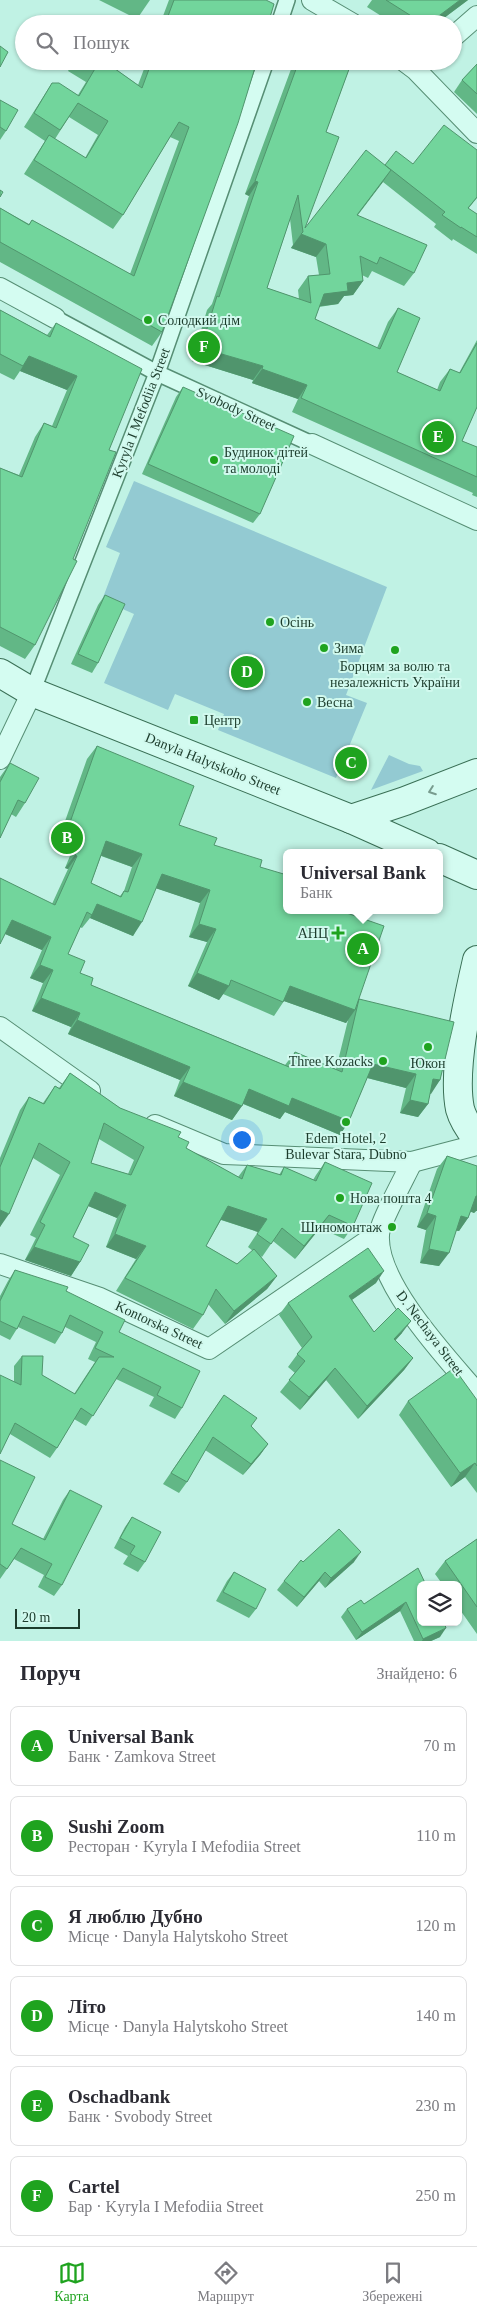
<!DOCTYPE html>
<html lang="uk">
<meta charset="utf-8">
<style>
body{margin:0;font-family:"Times New Roman",serif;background:#f7f7f7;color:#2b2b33}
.controls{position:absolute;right:15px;bottom:15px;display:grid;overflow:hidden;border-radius:8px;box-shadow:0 1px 4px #0004}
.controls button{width:45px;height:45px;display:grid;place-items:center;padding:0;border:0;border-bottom:1px solid #e1e1e2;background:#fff;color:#2b2b33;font:25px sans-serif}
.scale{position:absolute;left:15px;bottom:12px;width:65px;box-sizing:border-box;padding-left:5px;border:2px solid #1c3c2c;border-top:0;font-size:14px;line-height:18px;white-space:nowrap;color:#1c3c2c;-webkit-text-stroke:4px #d1f9ee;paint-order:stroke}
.you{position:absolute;left:241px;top:1139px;width:18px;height:18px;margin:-12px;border:4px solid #fff;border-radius:50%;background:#1a73e8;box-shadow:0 0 0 8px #1a73e833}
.badge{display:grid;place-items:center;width:32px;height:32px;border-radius:50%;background:#1fa31f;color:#fff;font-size:16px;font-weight:700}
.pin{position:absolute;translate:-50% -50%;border:2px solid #fff;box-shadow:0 1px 5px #0006}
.popup{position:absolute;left:283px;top:849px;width:160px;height:65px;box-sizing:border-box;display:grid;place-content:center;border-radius:8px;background:#fff;filter:drop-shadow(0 1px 4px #0005);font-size:16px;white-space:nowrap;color:#7c7c81}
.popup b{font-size:19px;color:#2b2b33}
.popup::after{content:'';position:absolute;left:50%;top:100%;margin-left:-10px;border:10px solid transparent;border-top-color:#fff}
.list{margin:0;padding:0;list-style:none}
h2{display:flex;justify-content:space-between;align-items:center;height:65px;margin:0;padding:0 20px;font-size:21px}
h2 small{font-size:16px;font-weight:400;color:#7c7c81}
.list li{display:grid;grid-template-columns:32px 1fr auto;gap:15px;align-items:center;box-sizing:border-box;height:80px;margin:0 10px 10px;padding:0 10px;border:1px solid #e1e1e2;border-radius:8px}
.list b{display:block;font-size:19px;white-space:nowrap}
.list p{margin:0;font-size:16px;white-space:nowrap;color:#7c7c81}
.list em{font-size:16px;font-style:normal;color:#7c7c81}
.icon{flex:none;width:28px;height:28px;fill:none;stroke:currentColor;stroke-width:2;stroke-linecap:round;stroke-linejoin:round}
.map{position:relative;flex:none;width:477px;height:1641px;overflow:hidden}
.search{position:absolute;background:#fff;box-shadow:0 1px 4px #0004;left:15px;right:15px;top:15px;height:55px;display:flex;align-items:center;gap:12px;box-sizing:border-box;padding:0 18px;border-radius:28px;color:#7c7c81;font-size:19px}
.sheet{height:605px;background:#fff}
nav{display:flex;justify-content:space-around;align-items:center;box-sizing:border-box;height:70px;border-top:1px solid #e1e1e2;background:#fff;font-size:14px;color:#7c7c81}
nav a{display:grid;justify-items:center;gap:2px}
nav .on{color:#1fa31f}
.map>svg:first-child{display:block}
.green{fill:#93cad2}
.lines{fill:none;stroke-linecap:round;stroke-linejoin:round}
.pedestrian-casing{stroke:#568e74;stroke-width:18}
.minor-casing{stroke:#568e74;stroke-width:22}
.secondary-casing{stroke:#396f55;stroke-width:30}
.pedestrian{stroke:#d4fcf1;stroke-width:15}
.minor{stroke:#d4fcf1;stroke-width:20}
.secondary{stroke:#d4fcf1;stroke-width:28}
.wall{fill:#62b786;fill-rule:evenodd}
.shaded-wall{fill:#50956d}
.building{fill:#72d59c;stroke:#50956d;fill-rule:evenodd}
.oneway{stroke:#789c8e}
.poi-dot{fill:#1fa31f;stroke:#d1f9ee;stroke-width:2}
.labels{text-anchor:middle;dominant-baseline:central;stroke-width:4;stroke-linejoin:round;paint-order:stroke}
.poi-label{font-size:14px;fill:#1c3c2c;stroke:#d1f9ee;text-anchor:start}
.street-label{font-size:14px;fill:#1c3c2c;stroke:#d1f9ee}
</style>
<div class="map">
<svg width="477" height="1641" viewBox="0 0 477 1641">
<rect width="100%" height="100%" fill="#c0f2e4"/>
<!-- green -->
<g class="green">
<path d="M 134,481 L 387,587 L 346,695 L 367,703 L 336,778 L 218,730 L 224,714 L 175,694 L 168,710 L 104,683 L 134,614 L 102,600 L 120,553 L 106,547 Z"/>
<path d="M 389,755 L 409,764 L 420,766 L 423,771 L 371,790 Z"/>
</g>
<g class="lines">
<defs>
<g id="pedestrian">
<path d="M 279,24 L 287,0"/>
<path d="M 55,318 L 157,373 L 312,444"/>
<path d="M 32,692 L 157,373 L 266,61"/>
</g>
<g id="minor">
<path d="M 312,0 L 353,24"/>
<path d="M 453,37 L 477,16"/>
<path d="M 404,61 L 416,70 L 477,133"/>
<path d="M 0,288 L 55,318"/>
<path d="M 312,444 L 477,520"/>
<path d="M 0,759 L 32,692"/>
<path d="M 0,1027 L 90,1091"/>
<path d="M 155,1125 L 224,1154 L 412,1162 L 477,1145"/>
<path d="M 412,1162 C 406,1175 379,1224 379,1235 C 376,1283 446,1357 476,1392"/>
<path d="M 0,1264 L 100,1298 L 209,1349 L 379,1233"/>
</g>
<g id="secondary">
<path d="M 0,673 L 32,692 L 351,819 L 427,853"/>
<path d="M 351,819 L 405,801 L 477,773"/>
<path d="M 439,858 L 477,875"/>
<path d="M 477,960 C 468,999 452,1070 460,1109 C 463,1120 470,1130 477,1139"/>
</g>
</defs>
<!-- pedestrian casing -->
<use href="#pedestrian" class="pedestrian-casing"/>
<!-- minor casing -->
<use href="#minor" class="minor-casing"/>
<!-- secondary casing -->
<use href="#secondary" class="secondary-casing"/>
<!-- pedestrian -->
<use href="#pedestrian" class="pedestrian"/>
<!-- minor -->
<use href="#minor" class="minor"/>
<!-- secondary -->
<use href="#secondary" class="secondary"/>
</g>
<!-- wall -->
<g class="wall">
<path d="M 99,0 L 150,0 L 137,19 Z"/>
<path d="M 169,0 L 266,0 L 268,24 L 160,24 Z"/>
<path d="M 372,0 L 468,0 L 436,24 L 394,24 L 367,7 Z"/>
<path d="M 74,61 L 113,61 L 111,66 L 138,85 L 147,61 L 257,61 L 162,332 L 152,346 L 0,262 L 0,208 L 29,224 L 32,220 L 130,274 L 179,141 L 170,137 L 123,215 L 113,229 L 24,174 L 45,141 L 24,127 L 52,83 L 78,95 L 86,82 L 68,71 ZM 69,117 L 98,135 L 85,158 L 55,139 Z"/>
<path d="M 294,61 L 352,61 L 326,132 L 305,228 L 385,165 L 413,164 L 477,150 L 477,198 L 468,209 L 477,214 L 477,254 L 453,239 L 452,241 L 434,227 L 436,224 L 383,182 L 358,215 L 414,273 L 404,286 L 372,271 L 368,278 L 362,275 L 363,281 L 353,295 L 344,296 L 338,304 L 319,307 L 315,319 L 377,348 L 388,322 L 398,308 L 397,372 L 437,390 L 440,382 L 450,369 L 459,373 L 477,340 L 477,407 L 462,441 L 477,447 L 477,497 L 472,495 L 473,493 L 292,412 L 298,399 L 252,383 L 253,380 L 192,361 L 207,310 L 212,304 L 249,196 L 245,194 ZM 290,219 L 293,245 L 291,248 L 316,257 L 319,275 L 308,276 L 298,290 L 299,299 L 267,288 Z"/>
<path d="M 477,64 L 477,114 L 454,92 L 462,80 Z"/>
<path d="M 0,100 L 6,131 L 0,140 Z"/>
<path d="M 0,310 L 47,335 L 56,323 L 109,450 L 35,645 L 25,659 L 0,646 L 0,468 L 19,475 L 35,437 L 44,423 L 52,426 L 67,390 L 20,371 L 14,380 L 0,373 Z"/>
<path d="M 183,387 L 260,514 L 253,523 L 142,474 L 176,397 Z"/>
<path d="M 105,595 L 98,663 L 92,673 L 71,664 L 98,605 Z"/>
<path d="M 97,746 L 179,825 L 214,845 L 260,867 L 359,1000 L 440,1080 L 430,1093 L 428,1104 L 418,1117 L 400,1113 L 406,1088 L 367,1078 L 349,1121 L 340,1135 L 285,1112 L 280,1119 L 243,1104 L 232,1120 L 174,1096 L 180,1080 L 68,1034 L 71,1027 L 32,1011 L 43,983 L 30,978 L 42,950 L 5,934 L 0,878 L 52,904 L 68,869 L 65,868 L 74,846 L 58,841 L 87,759 ZM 101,856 L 132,867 L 124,891 L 120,896 L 91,883 ZM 156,888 L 200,903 L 189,937 L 207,942 L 188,986 L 219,1000 L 223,994 L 274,1016 L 284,1001 L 346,1023 L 348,1020 L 336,1069 L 295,1052 L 285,1065 L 91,985 L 80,973 L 68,954 L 80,927 L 82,928 L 90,918 L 133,936 Z"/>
<path d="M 10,763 L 25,803 L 16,817 L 11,814 L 0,838 L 0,777 Z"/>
<path d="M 70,1073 L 120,1108 L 178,1137 L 186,1148 L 238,1177 L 247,1165 L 279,1175 L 284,1167 L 313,1180 L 316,1175 L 325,1162 L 353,1226 L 344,1239 L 320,1228 L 295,1259 L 273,1241 L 262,1257 L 259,1255 L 277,1276 L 267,1289 L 225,1324 L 208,1304 L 203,1315 L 193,1329 L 116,1291 L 136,1259 L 106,1247 L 117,1218 L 88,1206 L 73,1237 L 80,1262 L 71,1276 L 25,1260 L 36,1238 L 30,1235 L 60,1175 L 33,1158 L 0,1227 L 0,1158 L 20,1110 L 29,1097 L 43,1103 L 55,1086 L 59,1088 ZM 99,1139 L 134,1160 L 128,1174 L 91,1163 ZM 221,1220 L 258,1232 L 248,1247 L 253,1251 L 237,1264 L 206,1246 Z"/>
<path d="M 447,1156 L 477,1166 L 477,1211 L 476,1211 L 474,1213 L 471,1211 L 468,1218 L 459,1231 L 456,1231 L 439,1266 L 420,1263 L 426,1230 L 417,1227 L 437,1169 Z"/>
<path d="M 15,1270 L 66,1291 L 119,1332 L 182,1408 L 175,1419 L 149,1406 L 154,1397 L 116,1379 L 86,1426 L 74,1419 L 57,1448 L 50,1458 L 10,1434 L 14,1382 L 14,1366 L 22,1356 L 42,1375 L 74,1394 L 95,1362 L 88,1359 L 96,1342 L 65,1327 L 62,1333 L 55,1344 L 18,1327 L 10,1340 L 0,1335 L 0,1296 L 8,1281 Z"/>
<path d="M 376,1283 L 352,1300 L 374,1332 L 402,1333 L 395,1341 L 413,1358 L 404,1370 L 358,1419 L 326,1380 L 300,1410 L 280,1392 L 295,1373 L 288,1367 L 302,1348 L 279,1315 L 288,1303 Z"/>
<path d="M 224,1395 L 251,1426 L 268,1444 L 260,1455 L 243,1475 L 205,1450 L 187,1482 L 179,1493 L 163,1484 Z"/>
<path d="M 477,1400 L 477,1493 L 465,1477 L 451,1487 L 399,1415 L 408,1401 Z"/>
<path d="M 0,1460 L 12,1524 L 43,1539 L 63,1500 L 70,1490 L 62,1585 L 54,1596 L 38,1587 L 44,1575 L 14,1559 L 0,1579 Z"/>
<path d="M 132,1517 L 145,1562 L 138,1572 L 123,1564 L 128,1556 L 114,1548 L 125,1527 Z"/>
<path d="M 477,1539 L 477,1634 L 458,1607 L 458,1585 L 443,1585 L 435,1574 L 445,1561 Z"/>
<path d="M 303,1562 L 354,1562 L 325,1588 L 319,1581 L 297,1607 L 277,1590 L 284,1581 Z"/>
<path d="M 418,1568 L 440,1637 L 431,1641 L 414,1641 L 400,1611 L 356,1640 L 341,1617 L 347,1609 L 364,1604 Z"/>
<path d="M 234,1572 L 256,1609 L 249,1618 L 216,1601 L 227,1581 Z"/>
</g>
<!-- shaded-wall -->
<g class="shaded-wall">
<path d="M 460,0 L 468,0 L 436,24 L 428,24 Z"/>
<path d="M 391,170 L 382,183 L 347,228 L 357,215 Z"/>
<path d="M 255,181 L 258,182 L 249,196 L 245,194 Z"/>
<path d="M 301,234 L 326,244 L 316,257 L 291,248 Z"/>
<path d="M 363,281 L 353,295 L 344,296 L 338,304 L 314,307 L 324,294 L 347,283 Z"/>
<path d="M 201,348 L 263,366 L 253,380 L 192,361 Z"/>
<path d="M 29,356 L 77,376 L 67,390 L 20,371 Z"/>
<path d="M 262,369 L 307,385 L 298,399 L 252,383 Z"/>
<path d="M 68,828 L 83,833 L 74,846 L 58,841 Z"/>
<path d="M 106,841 L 142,854 L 132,867 L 97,854 Z"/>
<path d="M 75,855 L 77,856 L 68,869 L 65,868 Z"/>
<path d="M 162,874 L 210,890 L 200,903 L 152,887 Z"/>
<path d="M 97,904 L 142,922 L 133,936 L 90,918 Z"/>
<path d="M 12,920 L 51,937 L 42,950 L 3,933 Z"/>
<path d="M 199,924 L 216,929 L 207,942 L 189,937 Z"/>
<path d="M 40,965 L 53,970 L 43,983 L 30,978 Z"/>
<path d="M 197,973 L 229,986 L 219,1000 L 188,986 Z"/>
<path d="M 290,986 L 355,1010 L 346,1023 L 281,1000 Z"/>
<path d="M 41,998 L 80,1013 L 71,1027 L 32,1011 Z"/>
<path d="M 77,1020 L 190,1067 L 180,1080 L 68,1034 Z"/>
<path d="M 373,1064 L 416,1074 L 406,1088 L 364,1077 Z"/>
<path d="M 433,1079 L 440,1080 L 431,1094 L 424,1092 Z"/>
<path d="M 183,1082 L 242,1106 L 232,1120 L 174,1096 Z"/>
<path d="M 249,1089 L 292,1098 L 349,1121 L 340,1135 L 285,1112 L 280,1119 L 239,1102 Z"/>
<path d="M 410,1100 L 428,1104 L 418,1117 L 400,1113 Z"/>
<path d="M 95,1192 L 126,1205 L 117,1218 L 86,1205 Z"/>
<path d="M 476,1196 L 477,1196 L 477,1211 L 476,1211 L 474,1213 L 466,1210 Z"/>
<path d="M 228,1206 L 267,1219 L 258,1232 L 219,1219 Z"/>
<path d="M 0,1210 L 9,1214 L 0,1227 Z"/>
<path d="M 427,1213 L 436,1216 L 426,1230 L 417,1227 Z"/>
<path d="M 329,1215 L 320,1228 L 295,1259 L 304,1246 Z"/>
<path d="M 461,1216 L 468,1218 L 459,1231 L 452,1229 Z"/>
<path d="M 115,1234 L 146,1246 L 136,1259 L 106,1247 Z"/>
<path d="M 34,1247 L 80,1262 L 71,1276 L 25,1260 Z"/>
<path d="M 429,1249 L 449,1253 L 439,1266 L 420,1263 Z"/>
<path d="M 384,1271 L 376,1283 L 340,1308 L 349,1296 Z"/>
<path d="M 277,1276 L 267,1289 L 225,1324 L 234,1311 Z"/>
<path d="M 411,1321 L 402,1333 L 385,1351 L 394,1339 Z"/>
<path d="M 413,1358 L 404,1370 L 358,1419 L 367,1406 Z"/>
<path d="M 335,1368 L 326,1380 L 300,1410 L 309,1397 Z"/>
<path d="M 268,1444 L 260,1455 L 243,1475 L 251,1464 Z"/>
<path d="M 475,1463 L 465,1477 L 451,1487 L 460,1473 Z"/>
<path d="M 361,1552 L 354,1562 L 325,1588 L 331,1578 Z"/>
<path d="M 325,1572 L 319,1581 L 297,1607 L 304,1597 Z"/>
<path d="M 406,1602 L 400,1611 L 356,1640 L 362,1632 Z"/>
<path d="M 446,1628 L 440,1637 L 431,1641 L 422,1641 L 423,1639 Z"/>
</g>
<!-- building -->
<g class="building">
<path d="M 174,0 L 266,0 L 274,4 L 268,24 L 165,24 Z"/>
<path d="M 386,0 L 460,0 L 428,24 L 424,24 Z"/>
<path d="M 0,46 L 8,52 L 0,67 Z"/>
<path d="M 86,61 L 113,61 L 111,66 L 142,88 L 152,61 L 257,61 L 238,123 L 162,332 L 0,242 L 0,208 L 29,225 L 32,220 L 134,276 L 189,127 L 179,122 L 123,215 L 34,160 L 49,135 L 86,158 L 108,121 L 78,103 L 60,130 L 34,113 L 52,83 L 59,83 L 79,96 L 96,67 Z"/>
<path d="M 299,61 L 352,61 L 326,132 L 339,137 L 305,228 L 366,150 L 391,170 L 357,215 L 427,245 L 414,273 L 380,257 L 377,264 L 360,256 L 363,281 L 347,283 L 348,291 L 324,294 L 315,319 L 380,349 L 398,308 L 420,318 L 397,372 L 440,391 L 450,369 L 460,373 L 477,343 L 477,407 L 462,441 L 477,447 L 477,477 L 301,398 L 307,385 L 262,369 L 263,366 L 201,348 L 217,296 L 219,297 L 258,182 L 255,181 ZM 298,195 L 303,232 L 301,234 L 326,244 L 330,274 L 308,276 L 311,303 L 267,288 Z"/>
<path d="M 477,64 L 477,94 L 462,80 Z"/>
<path d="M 0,100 L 18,110 L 6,131 L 0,127 Z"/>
<path d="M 444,125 L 477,150 L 477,197 L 468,208 L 477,214 L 477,237 L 461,227 L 461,228 L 442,215 L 445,212 L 385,165 L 396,151 L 413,164 Z"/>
<path d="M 0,190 L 3,192 L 0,197 Z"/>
<path d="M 0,310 L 50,337 L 56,323 L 142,369 L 109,450 L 116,452 L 73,559 L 77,561 L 35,645 L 0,627 L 0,468 L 22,477 L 44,423 L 56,428 L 77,376 L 29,356 L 23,366 L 0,354 Z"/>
<path d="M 183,387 L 294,436 L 260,514 L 148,464 Z"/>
<path d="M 105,595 L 125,604 L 98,663 L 78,654 Z"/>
<path d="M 97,746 L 194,786 L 179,825 L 217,838 L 214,845 L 262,860 L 260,867 L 287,875 L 287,910 L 338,910 L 384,926 L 355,1010 L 290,986 L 283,1002 L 231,980 L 229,986 L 197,973 L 216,929 L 199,924 L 210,890 L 162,874 L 142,922 L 97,904 L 92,915 L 87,912 L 68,954 L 85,961 L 80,973 L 93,978 L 91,985 L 289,1067 L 295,1052 L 342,1072 L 359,999 L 454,1022 L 440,1080 L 433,1079 L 428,1104 L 410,1100 L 416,1074 L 373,1064 L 349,1121 L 292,1098 L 289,1106 L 249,1089 L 242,1106 L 183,1082 L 190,1067 L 77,1020 L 80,1013 L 41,998 L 53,970 L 40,965 L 51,937 L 12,920 L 0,944 L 0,878 L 55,905 L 77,856 L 75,855 L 83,833 L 68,828 ZM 106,841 L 142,854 L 128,892 L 124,891 L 121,897 L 91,883 Z"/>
<path d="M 10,763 L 39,778 L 25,803 L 18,800 L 0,838 L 0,782 Z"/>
<path d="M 70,1073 L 120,1108 L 181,1132 L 178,1137 L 189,1142 L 186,1148 L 242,1179 L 247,1165 L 281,1175 L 284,1167 L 316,1181 L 325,1162 L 372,1183 L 353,1226 L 329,1215 L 304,1246 L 282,1228 L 271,1244 L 257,1234 L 267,1219 L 228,1206 L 206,1246 L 237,1264 L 254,1249 L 277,1276 L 234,1311 L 216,1289 L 203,1315 L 125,1278 L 146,1246 L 115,1234 L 126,1205 L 95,1192 L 73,1237 L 89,1245 L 80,1262 L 34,1247 L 45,1225 L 40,1222 L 70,1162 L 39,1143 L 9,1214 L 0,1210 L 0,1167 L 29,1097 L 44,1104 L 55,1086 L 60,1089 ZM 104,1123 L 144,1147 L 131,1175 L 91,1163 Z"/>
<path d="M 447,1156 L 477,1166 L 477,1196 L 476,1196 L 468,1218 L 461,1216 L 449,1253 L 429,1249 L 436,1216 L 427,1213 Z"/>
<path d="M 368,1248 L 384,1271 L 349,1296 L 374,1332 L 398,1308 L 411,1321 L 394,1339 L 413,1358 L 367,1406 L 335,1368 L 309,1397 L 289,1380 L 305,1361 L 297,1354 L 312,1337 L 288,1303 Z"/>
<path d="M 15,1270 L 68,1287 L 66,1291 L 125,1320 L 119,1332 L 200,1371 L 182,1408 L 157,1395 L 161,1387 L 123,1368 L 93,1416 L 81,1408 L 57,1448 L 15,1423 L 0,1454 L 0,1375 L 21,1385 L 22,1356 L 43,1356 L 42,1375 L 75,1394 L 99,1357 L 114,1357 L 95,1348 L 103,1332 L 70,1315 L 62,1333 L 23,1316 L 17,1329 L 0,1321 L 0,1301 Z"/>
<path d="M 454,1368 L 477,1400 L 477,1466 L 475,1463 L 460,1473 L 408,1401 Z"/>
<path d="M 224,1395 L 257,1418 L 251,1426 L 268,1444 L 251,1464 L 213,1437 L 187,1482 L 171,1473 Z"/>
<path d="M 0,1460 L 35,1477 L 12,1524 L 45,1540 L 70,1490 L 102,1506 L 62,1585 L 45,1577 L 52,1564 L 21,1548 L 7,1569 L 0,1564 Z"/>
<path d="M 132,1517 L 161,1532 L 145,1562 L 130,1554 L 135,1546 L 120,1538 Z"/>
<path d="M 339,1529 L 361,1552 L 331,1578 L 325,1572 L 304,1597 L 284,1581 L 301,1560 L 303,1562 Z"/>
<path d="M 477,1539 L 477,1607 L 445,1561 Z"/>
<path d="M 418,1568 L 426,1585 L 421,1585 L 421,1622 L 444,1622 L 446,1628 L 423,1639 L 406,1602 L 362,1632 L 347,1609 L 361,1600 L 364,1604 Z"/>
<path d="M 234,1572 L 266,1589 L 256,1609 L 223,1592 Z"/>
</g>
<!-- one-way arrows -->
<defs><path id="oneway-chevron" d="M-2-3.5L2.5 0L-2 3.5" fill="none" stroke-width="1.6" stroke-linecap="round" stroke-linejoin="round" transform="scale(1.25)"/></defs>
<use class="oneway" href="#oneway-chevron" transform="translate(432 791) rotate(160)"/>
<!-- markers -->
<g class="poi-dot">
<circle cx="148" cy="320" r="5"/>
<circle cx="214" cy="460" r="5"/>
<circle cx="270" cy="622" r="5"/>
<circle cx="324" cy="648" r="5"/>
<circle cx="395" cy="650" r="5"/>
<circle cx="307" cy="702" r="5"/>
<rect x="189" y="715" width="10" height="10" rx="2.5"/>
<path d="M335.5 925.5h5v5h5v5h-5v5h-5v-5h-5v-5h5z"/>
<circle cx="428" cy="1047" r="5"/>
<circle cx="383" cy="1061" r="5"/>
<circle cx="346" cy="1122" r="5"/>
<circle cx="340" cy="1198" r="5"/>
<circle cx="392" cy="1227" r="5"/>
</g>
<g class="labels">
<!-- poi labels -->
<g class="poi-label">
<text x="158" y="320">Солодкий дім</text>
<text x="224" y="452">Будинок дітей<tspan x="224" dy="16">та молоді</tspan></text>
<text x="280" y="622">Осінь</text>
<text x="334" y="648">Зима</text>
<text x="395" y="666" text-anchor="middle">Борцям за волю та<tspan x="395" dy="16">незалежність України</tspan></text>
<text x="317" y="702">Весна</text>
<text x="204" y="720">Центр</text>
<text x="328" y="933" text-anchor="end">АНЦ</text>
<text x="373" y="1061" text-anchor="end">Three Kozacks</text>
<text x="428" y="1063" text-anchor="middle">Юкон</text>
<text x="346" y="1138" text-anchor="middle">Edem Hotel, 2<tspan x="346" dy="16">Bulevar Stara, Dubno</tspan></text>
<text x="350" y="1198">Нова пошта 4</text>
<text x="382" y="1227" text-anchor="end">Шиномонтаж</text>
</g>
<!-- street labels -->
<g class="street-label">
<text transform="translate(236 409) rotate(25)">Svobody Street</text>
<text transform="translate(141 413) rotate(-69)">Kyryla I Mefodiia Street</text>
<text transform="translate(213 764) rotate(22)">Danyla Halytskoho Street</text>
<text transform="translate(159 1325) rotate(25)">Kontorska Street</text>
<text transform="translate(430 1333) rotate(53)">D. Nechaya Street</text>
</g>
</g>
</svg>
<div class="controls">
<button><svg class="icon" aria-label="layers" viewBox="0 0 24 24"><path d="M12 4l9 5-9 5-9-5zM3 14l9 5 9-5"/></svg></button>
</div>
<div class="scale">20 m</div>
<div class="you"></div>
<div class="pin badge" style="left:363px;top:949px">A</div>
<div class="popup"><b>Universal Bank</b>Банк</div>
<div class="pin badge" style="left:67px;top:838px">B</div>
<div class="pin badge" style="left:351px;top:763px">C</div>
<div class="pin badge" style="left:247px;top:672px">D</div>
<div class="pin badge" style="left:438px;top:437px">E</div>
<div class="pin badge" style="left:204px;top:347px">F</div>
<div class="search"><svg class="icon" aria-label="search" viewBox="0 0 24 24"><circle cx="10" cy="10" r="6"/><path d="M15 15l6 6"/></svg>Пошук</div>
</div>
<section class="sheet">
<h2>Поруч<small>Знайдено: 6</small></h2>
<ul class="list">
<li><span class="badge">A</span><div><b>Universal Bank</b><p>Банк · Zamkova Street</p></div><em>70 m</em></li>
<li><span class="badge">B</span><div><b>Sushi Zoom</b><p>Ресторан · Kyryla I Mefodiia Street</p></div><em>110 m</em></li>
<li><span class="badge">C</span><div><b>Я люблю Дубно</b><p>Місце · Danyla Halytskoho Street</p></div><em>120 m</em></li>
<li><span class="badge">D</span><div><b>Літо</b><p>Місце · Danyla Halytskoho Street</p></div><em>140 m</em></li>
<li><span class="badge">E</span><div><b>Oschadbank</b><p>Банк · Svobody Street</p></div><em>230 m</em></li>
<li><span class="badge">F</span><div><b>Cartel</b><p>Бар · Kyryla I Mefodiia Street</p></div><em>250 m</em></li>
</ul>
</section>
<nav>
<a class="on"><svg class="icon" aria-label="map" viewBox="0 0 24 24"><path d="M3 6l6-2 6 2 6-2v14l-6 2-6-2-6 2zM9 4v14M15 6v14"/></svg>Карта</a>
<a><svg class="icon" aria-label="directions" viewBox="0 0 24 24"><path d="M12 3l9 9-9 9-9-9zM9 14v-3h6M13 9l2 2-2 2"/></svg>Маршрут</a>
<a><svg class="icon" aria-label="saved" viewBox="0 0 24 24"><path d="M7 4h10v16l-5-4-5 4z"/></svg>Збережені</a>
</nav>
